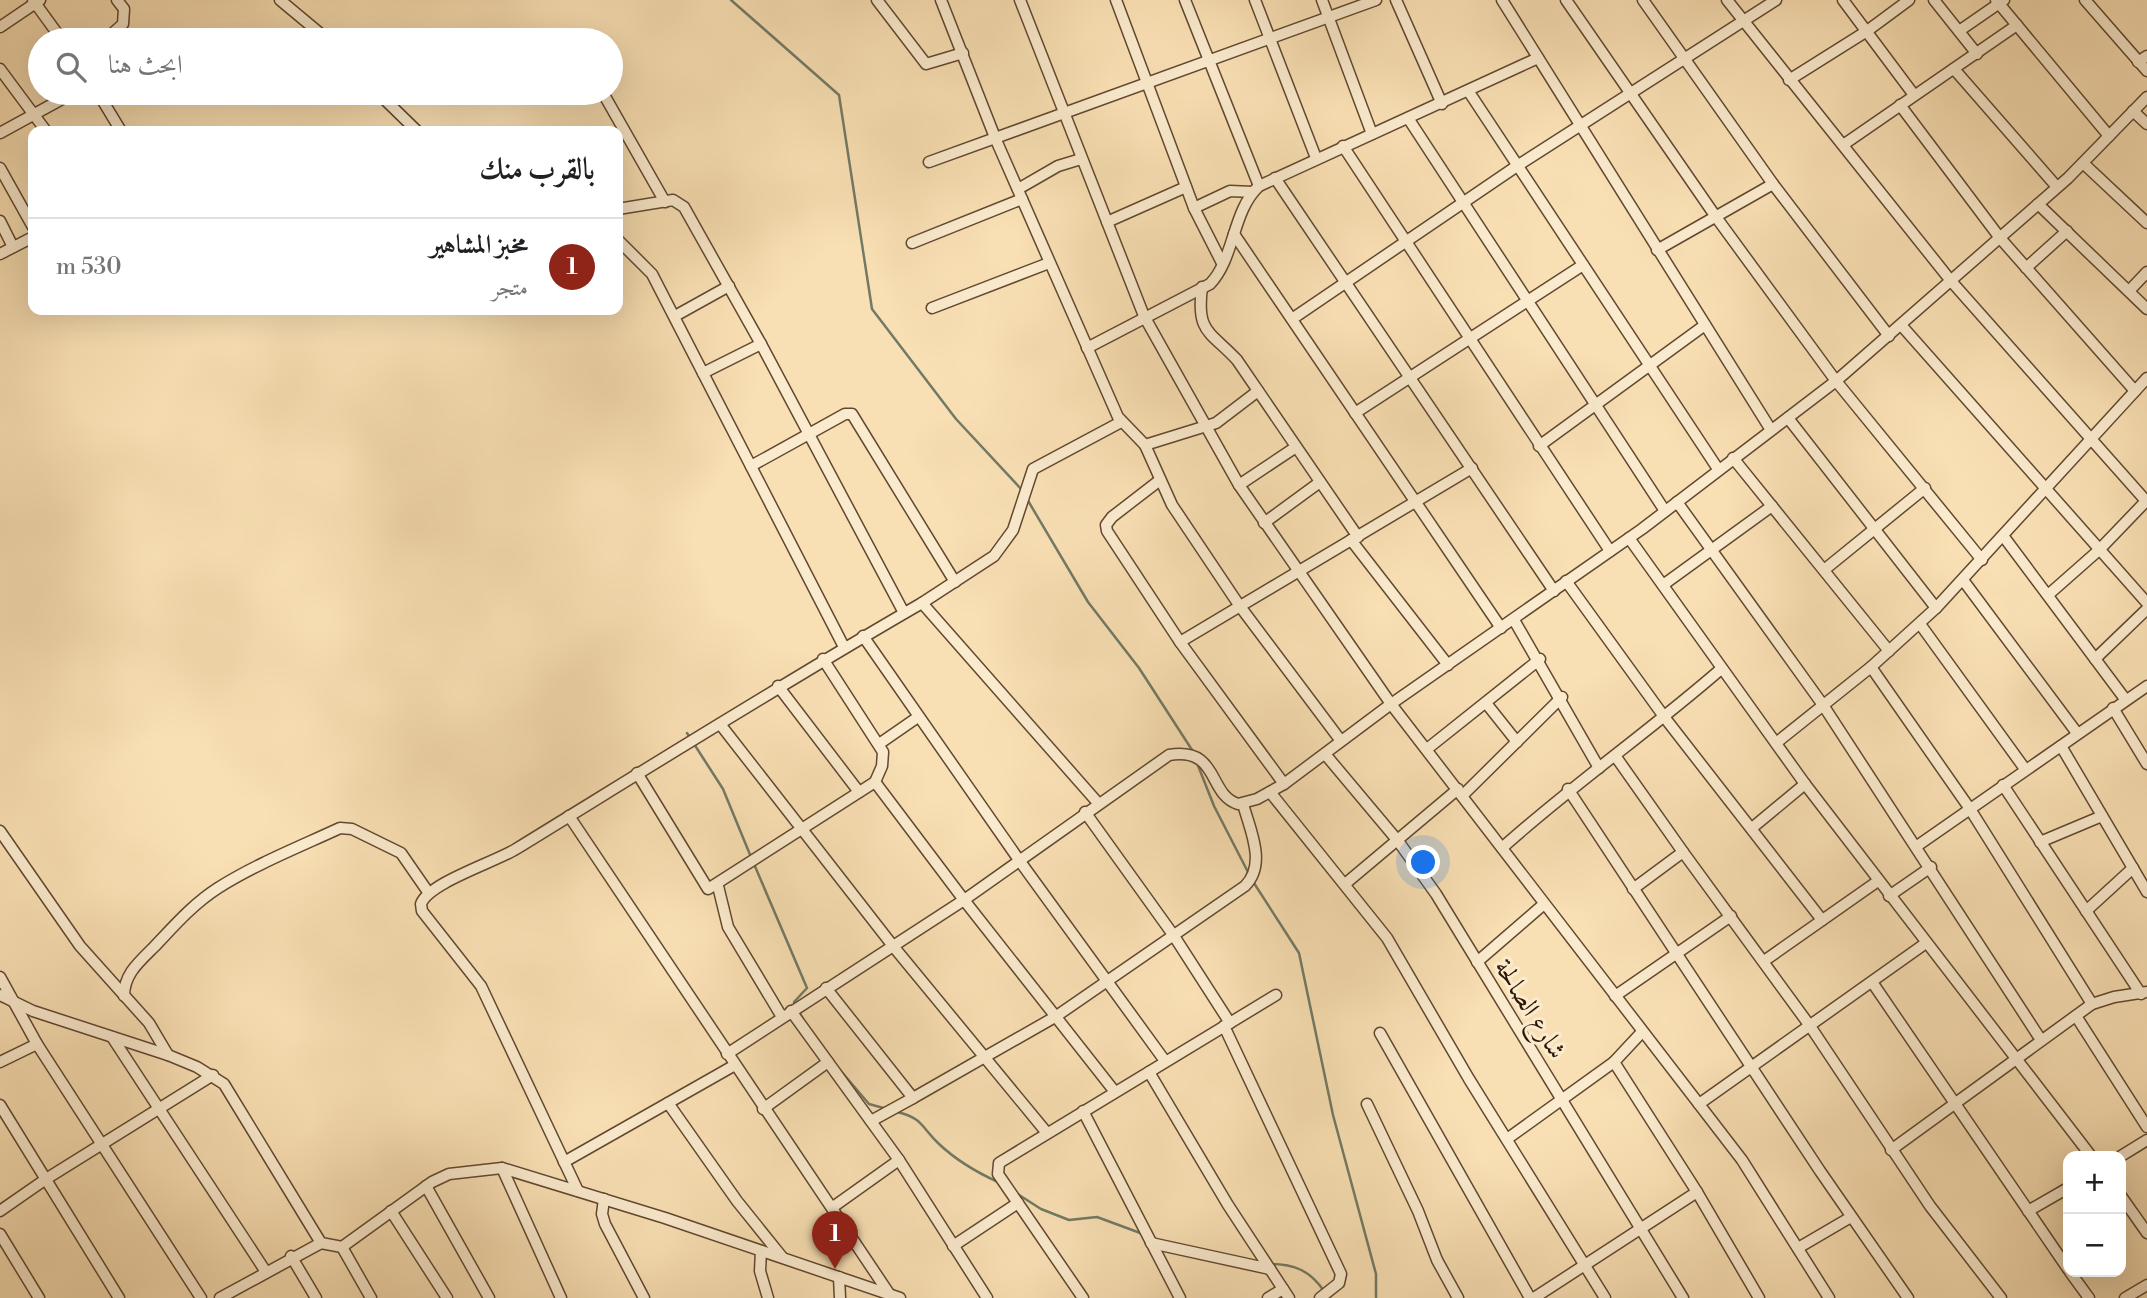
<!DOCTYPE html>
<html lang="ar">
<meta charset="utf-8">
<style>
body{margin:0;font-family:"Libre Bodoni",Amiri,serif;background:#f6f6f6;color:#202124;direction:rtl}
.controls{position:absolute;right:21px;bottom:21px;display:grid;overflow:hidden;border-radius:14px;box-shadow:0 7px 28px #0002}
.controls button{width:63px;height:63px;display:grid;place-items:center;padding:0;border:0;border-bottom:2px solid #e0e0e0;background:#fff;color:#202124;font:35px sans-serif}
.you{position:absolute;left:1424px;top:863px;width:24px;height:24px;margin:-18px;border:5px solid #fff;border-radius:50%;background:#1a73e8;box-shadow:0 0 0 10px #1a73e833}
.badge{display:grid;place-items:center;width:46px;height:46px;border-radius:50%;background:#8f2418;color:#fff;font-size:23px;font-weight:700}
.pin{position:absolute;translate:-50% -58px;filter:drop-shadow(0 2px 4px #0008)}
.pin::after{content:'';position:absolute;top:37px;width:24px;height:21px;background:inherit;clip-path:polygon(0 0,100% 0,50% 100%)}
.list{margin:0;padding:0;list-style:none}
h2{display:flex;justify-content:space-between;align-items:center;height:91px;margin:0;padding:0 28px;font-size:30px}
h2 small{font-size:23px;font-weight:400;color:#757577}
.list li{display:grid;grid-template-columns:46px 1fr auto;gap:21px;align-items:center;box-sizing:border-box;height:98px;padding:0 28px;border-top:2px solid #e0e0e0}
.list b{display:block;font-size:26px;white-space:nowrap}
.list p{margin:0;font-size:23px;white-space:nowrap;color:#757577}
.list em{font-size:23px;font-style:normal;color:#757577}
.icon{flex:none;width:38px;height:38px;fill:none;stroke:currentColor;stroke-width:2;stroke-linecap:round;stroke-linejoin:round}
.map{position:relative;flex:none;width:2147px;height:1298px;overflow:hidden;direction:ltr}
.search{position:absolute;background:#fff;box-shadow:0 7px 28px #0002;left:28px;top:28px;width:595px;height:77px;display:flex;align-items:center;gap:18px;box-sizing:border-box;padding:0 24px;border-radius:38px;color:#757577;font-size:26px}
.panel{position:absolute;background:#fff;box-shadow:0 7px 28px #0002;left:28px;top:126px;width:595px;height:189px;border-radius:14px;direction:rtl}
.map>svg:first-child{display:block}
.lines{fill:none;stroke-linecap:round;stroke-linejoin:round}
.stream{stroke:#727a66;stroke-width:2.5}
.minor-casing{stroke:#614830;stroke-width:13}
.minor{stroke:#fbebce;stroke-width:10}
.labels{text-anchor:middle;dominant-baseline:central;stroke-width:6;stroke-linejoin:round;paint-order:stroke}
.street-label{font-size:26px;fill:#2e1504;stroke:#fbebce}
</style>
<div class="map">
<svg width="2147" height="1298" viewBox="0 0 2147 1298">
<rect width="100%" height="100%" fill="#f9e0b4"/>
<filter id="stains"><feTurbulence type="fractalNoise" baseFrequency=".00286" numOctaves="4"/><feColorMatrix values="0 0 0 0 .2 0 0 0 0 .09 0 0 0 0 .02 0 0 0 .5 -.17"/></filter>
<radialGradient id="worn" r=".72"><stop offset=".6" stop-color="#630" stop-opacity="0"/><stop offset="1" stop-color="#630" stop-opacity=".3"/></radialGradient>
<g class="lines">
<!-- stream -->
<g class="stream">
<path d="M 731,0 L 839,95 L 872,309 L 956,419 L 1022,490"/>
<path d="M 1027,499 L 1088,602 L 1139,668 L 1194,753"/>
<path d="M 687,733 L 723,789 L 751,857"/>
<path d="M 1197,763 L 1214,806 L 1249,874"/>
<path d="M 754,864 L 807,988 L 794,1002 L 795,1004"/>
<path d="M 1252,880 L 1299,953 L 1333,1115 L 1376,1274 L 1376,1298"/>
<path d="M 798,1010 L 807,1026"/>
<path d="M 840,1070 L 869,1104 L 887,1109"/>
<path d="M 897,1112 C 923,1118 921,1127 939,1144 C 957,1161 976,1172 998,1182"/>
<path d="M 1016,1193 L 1041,1209 L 1069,1220 L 1097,1217 L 1143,1234"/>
<path d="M 1271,1264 C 1295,1264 1310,1271 1324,1291"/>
</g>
<defs>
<g id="minor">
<path d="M 33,0 L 62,40"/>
<path d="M 280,0 L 328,40"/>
<path d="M 877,0 L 926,64 L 963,53"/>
<path d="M 941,0 L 996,140 L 1118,417 L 1145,445 L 1172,505 L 1239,605 L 1341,741"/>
<path d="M 1020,0 L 1144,316 L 1239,485 L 1391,704 L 1742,1160 L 1829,1298"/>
<path d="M 1116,0 L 1194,208 L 1222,263"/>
<path d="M 1185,0 L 1259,186"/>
<path d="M 1255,0 L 1316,158"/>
<path d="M 1322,0 L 1372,134"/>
<path d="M 1396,0 L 1442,104"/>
<path d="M 1502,0 L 1771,430"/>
<path d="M 1566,0 L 1716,217 L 1836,381 L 1982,560"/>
<path d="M 1643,0 L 1773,184 L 1889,336"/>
<path d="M 1727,0 L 1951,281 L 2146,501"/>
<path d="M 1843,0 L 1914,95"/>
<path d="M 1934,0 L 1977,54"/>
<path d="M 1996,0 L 2109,136"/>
<path d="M 2085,0 L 2147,71"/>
<path d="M 0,27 L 40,0"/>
<path d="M 1959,31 L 2004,0"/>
<path d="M 105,40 L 123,24 L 124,9 L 117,0"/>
<path d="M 2138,62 L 2147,56"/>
<path d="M 0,69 L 46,131"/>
<path d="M 1954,69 L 2057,187"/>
<path d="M 1789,80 L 1867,31 L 1909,0"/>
<path d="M 1469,92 L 1718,469"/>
<path d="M 98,93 L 121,131"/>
<path d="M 378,93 L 417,131"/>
<path d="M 603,93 L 665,202"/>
<path d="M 1900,105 L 2000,238 L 2135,391"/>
<path d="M 2133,111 L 2147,124"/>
<path d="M 1408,118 L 1665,511"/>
<path d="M 0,133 L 73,93"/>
<path d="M 1843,145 L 2017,25"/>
<path d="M 1343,146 L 1610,551"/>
<path d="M 929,162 L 1376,0"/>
<path d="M 2083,163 L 2147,223"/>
<path d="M 0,168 L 33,227"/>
<path d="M 1275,178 L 1554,591"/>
<path d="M 1018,189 L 1058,166 L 1081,159"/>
<path d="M 2038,204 L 2147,309"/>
<path d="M 1194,208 L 1230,191 L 1253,192"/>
<path d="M 618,209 L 673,200 L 684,207 L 761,344 L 904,613"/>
<path d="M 0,221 L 13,247"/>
<path d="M 1107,222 L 1186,187"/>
<path d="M 1234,234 L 1501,628"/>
<path d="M 618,240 L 652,274 L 844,647"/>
<path d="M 912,243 L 1022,199"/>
<path d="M 1657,250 L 1773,184"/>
<path d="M 0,254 L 33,237"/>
<path d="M 2026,268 L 2067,231"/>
<path d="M 1202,287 C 1196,333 1210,331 1237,360 L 1358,537"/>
<path d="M 2129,291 L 2147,272"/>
<path d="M 932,308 L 1049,263"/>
<path d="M 675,316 L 729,286"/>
<path d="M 1292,319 L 1517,166 L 1776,0"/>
<path d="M 1901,325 L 2147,603"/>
<path d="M 1087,348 L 1210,284 C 1235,258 1232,211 1259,186 L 1538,58"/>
<path d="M 703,373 L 761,344"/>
<path d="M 1355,413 L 1583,265"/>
<path d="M 1788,418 L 1936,608"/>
<path d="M 1145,445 L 1216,423 L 1258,391"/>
<path d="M 1539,446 L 1705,325"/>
<path d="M 1733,458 L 1889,651"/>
<path d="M 751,466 L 845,414 L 852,414 L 955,582"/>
<path d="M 1160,480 L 1112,517 L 1106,525 L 1107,531 L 1180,642 L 1284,784"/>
<path d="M 1239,485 L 1296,447"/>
<path d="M 1677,502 L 1823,705 L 2041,1040"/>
<path d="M 1264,523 L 1320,482"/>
<path d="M 2004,537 L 2125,699"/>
<path d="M 1629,538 L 1805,784 L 2091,1156"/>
<path d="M 1351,540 L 1448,665"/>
<path d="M 1824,570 L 1925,488"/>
<path d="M 1963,580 L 2077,733"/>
<path d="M 1566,581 L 1665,718 L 1822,920"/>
<path d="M 1663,585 L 1772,506"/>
<path d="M 2048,595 L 2099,550 L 2147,500"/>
<path d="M 922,603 L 994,556 L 1013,530 L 1033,469 L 1121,422"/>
<path d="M 1514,620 L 1599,768"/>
<path d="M 1920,624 L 2025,769"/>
<path d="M 863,636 L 1019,860 L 1165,1061"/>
<path d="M 1180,642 L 1472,468"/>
<path d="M 823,659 L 883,752 L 882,766 L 875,782"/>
<path d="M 2095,659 L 2147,609"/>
<path d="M 1871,667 L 1970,809 L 2092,1004"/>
<path d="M 778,686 L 859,792"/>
<path d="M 1486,703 L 1517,742"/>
<path d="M 2113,708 L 2147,764"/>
<path d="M 720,724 L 893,946 L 1047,1133"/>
<path d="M 1776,743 L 1871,667 L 1936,608 L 2147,378"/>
<path d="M 879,744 L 918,717"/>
<path d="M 2061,746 L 2147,892"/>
<path d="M 1427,749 L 1540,659"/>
<path d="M 1325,754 L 1398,841 L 1436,894 L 1683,1298"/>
<path d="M 1616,757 L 1683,852"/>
<path d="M 637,773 L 708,889 L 875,782 L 964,900 L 1115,1092"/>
<path d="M 2003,785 L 2141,994"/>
<path d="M 1568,789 L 1820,1171 L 1908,1298"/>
<path d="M 1270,792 L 1387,938 L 1469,1079 L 1605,1298"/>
<path d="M 1463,795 L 1562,697"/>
<path d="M 1085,812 L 1174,936 L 1230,1023"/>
<path d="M 569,816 L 890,1295"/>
<path d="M 1752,828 L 1805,784"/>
<path d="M 0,831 L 80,946 L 149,1023 L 168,1055"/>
<path d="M 2040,842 L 2102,816"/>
<path d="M 1917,846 L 2147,686"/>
<path d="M 1502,848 C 1572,785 1650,731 1721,669"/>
<path d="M 1345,884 L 1458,789"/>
<path d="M 718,886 L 728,927 L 782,1017"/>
<path d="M 1633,889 L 1683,852 L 1810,1026 L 1930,1206 L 2001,1298"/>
<path d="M 1889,896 L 1931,867"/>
<path d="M 2086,911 L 2133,868"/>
<path d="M 1764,961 L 1878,881"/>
<path d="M 1477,962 L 1544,904"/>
<path d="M 0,977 L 37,1044 L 201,1298"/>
<path d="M 1872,982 L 2068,1269"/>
<path d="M 826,988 L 913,1098 L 1055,1017 L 1245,886 C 1267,864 1250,830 1243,804"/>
<path d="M 0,995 L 33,1011 L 168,1055 L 197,1067 L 224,1084 L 321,1243 L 342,1247 L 432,1182 L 449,1174 L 502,1168 L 665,1218 L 900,1298"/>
<path d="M 124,996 C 124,974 139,962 154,947 C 174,926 193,904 218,888 C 256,864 299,847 340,828 L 352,829 L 401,853 L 428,892"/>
<path d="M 1615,996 L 1731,916"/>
<path d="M 791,1011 L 899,1160 L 987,1298"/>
<path d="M 2076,1016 L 2147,1127"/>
<path d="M 1224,1026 L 1341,1274 L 1339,1283 L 1320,1298"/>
<path d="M 1380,1033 L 1530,1298"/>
<path d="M 112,1037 L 266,1272"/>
<path d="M 727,1054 L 964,900 L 1169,755 C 1220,747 1207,794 1238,804 L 1257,799 L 1284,784 L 1391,704 L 1642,529 L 1836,381 L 2068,178 L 2147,97"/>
<path d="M 0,1062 L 37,1044"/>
<path d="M 1614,1062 L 1642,1032"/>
<path d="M 1149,1072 L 1228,1205 L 1289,1298"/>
<path d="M 668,1103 L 737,1201 L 782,1257"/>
<path d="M 1367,1104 L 1418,1211 L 1437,1260 L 1458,1298"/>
<path d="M 1699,1104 L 1926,943"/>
<path d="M 0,1105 L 119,1298"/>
<path d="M 763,1109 L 828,1062"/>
<path d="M 1083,1111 L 1180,1298"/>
<path d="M 871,1121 L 913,1098"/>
<path d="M 1507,1139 L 1614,1062 L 1697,1192 L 1759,1298"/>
<path d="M 1891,1150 L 2092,1004 L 2114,997 L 2147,992"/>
<path d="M 2121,1156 L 2147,1140"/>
<path d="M 564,1162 L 735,1065"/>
<path d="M 502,1168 L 561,1298"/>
<path d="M 426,1186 L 489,1298"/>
<path d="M 578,1191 L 481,986 L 422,911 L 421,904 C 428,883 495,862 516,849 C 651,766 785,682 922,603 L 1098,803"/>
<path d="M 2121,1196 L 2147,1233"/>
<path d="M 604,1199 L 602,1214 L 605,1224 L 644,1298"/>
<path d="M 833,1207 L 899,1160"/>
<path d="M 0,1211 L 46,1179 L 213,1075"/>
<path d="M 391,1211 L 447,1298"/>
<path d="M 2028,1211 L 2068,1188"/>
<path d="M 0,1234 L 39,1298"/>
<path d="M 1151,1243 L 1270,1269"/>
<path d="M 953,1246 L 1018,1203"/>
<path d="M 342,1247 L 371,1298"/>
<path d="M 1798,1248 L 1851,1217"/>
<path d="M 761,1251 L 760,1271 L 768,1298"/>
<path d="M 291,1256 L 316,1298"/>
<path d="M 2070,1272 L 2089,1298"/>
<path d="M 839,1277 L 840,1298"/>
<path d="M 220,1298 L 321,1243"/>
<path d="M 1083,1298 L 998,1174 L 999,1163 L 1276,995"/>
<path d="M 1268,1298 L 1283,1289"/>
<path d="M 1534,1298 L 1697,1192"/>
<path d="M 2125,1298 L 2147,1285"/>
</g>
</defs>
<!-- minor casing -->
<use href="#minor" class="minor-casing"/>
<!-- minor -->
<use href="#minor" class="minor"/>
</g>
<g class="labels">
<!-- street labels -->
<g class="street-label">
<text transform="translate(1530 1009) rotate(58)">شارع الصالحة</text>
</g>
</g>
<rect width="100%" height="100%" filter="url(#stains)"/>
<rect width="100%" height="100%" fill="url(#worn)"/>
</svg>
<div class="controls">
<button>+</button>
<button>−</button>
</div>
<div class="you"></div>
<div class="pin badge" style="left:835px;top:1269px">1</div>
<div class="search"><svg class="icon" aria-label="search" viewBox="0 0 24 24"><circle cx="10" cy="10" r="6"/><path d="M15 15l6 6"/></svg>ابحث هنا</div>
<section class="panel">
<h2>بالقرب منك<small></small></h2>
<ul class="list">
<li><span class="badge">1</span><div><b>مخبز المشاهير</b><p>متجر</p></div><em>530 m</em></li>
</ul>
</section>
</div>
